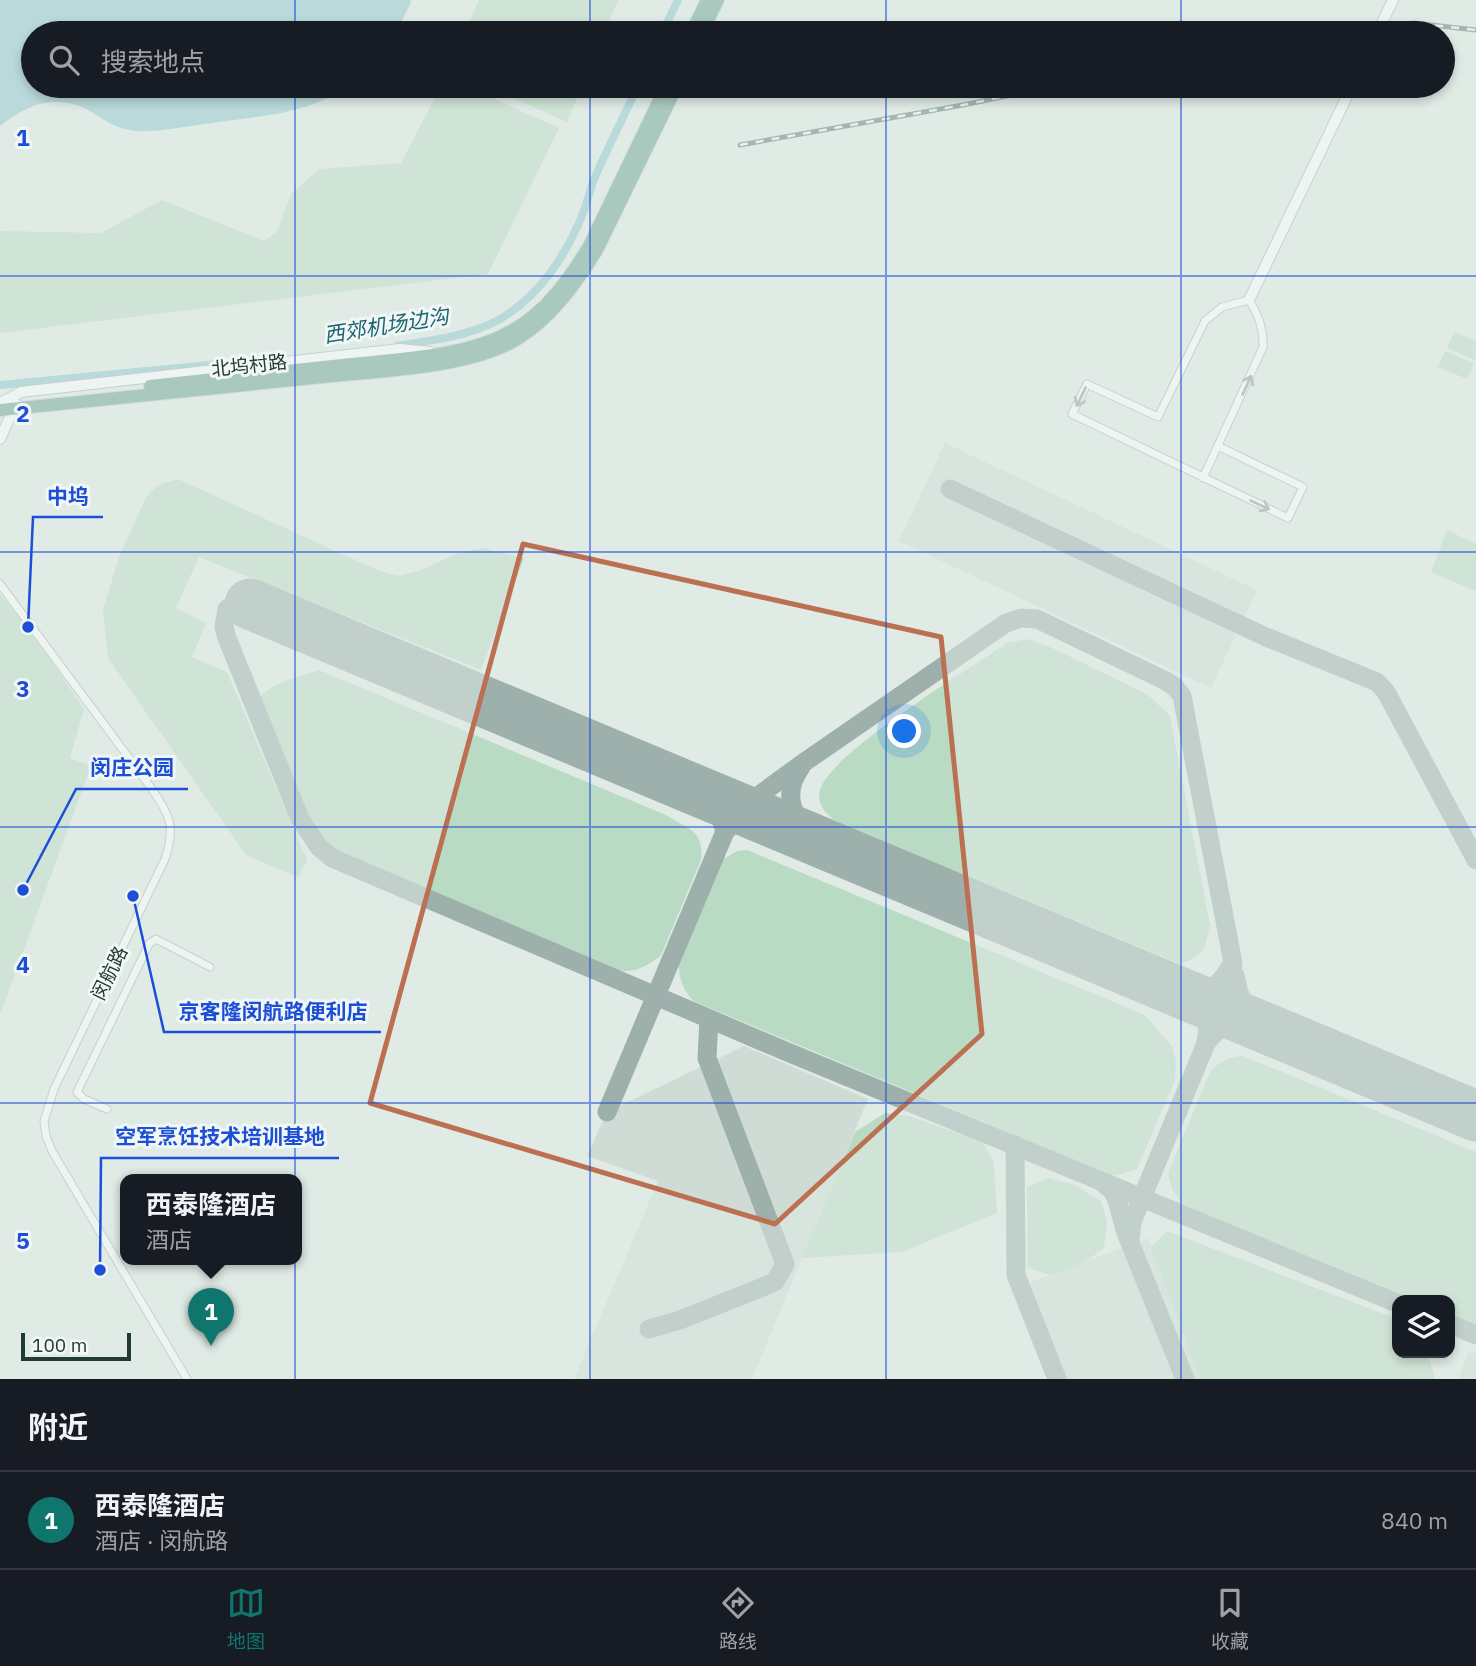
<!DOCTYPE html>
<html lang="zh">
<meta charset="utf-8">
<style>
body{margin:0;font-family:"IBM Plex Sans","Noto Sans SC",sans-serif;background:#242831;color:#f1f3f6}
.controls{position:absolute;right:21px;bottom:21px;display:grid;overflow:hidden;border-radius:14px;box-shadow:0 4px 10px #0003}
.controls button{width:63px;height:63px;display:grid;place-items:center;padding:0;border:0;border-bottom:2px solid #363941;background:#171b24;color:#f1f3f6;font:35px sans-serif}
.scale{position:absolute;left:21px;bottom:18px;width:110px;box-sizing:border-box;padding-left:7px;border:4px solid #223b34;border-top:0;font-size:19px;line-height:24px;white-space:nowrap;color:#223b34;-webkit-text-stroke:5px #f1f7f4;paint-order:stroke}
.you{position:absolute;left:905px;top:732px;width:24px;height:24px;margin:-18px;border:5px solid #fff;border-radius:50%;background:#1a73e8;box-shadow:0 0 0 10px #1a73e833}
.badge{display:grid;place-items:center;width:46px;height:46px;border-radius:50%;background:#0f766e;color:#fff;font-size:23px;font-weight:700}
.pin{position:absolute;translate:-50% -58px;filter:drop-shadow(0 2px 4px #0008)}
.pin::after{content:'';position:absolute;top:37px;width:24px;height:21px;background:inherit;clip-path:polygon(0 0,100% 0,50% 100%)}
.popup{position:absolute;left:120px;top:1174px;width:182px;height:91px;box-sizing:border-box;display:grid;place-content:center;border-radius:14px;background:#171b24;filter:drop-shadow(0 2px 5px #0005);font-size:23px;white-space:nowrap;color:#9ea1a6}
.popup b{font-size:26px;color:#f1f3f6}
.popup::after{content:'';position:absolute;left:50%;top:100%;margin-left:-14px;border:14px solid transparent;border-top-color:#171b24}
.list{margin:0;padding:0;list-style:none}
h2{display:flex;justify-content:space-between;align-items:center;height:91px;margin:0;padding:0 28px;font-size:30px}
h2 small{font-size:23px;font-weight:400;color:#9ea1a6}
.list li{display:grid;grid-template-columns:46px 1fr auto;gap:21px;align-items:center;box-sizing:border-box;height:98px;padding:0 28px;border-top:2px solid #363941}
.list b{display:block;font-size:26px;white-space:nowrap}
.list p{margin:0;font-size:23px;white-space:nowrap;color:#9ea1a6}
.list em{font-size:23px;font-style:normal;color:#9ea1a6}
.icon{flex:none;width:38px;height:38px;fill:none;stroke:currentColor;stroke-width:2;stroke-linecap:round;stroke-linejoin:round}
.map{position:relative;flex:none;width:1476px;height:1379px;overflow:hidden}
.search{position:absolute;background:#171b24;box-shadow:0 4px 10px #0003;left:21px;right:21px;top:21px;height:77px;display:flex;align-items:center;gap:18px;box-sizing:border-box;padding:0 24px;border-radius:38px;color:#9ea1a6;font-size:26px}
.sheet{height:189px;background:#171b24}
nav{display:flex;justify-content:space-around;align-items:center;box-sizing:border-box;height:98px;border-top:2px solid #363941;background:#171b24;font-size:19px;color:#9ea1a6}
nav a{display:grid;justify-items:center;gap:4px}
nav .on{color:#0f766e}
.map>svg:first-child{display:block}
.built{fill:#cfdbd5}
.green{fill:#badbc3}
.water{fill:#8ac3cf}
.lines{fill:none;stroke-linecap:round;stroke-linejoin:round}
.canal{stroke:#8ac3cf;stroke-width:8}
.taxiway{stroke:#9eb0ab;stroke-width:19}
.runway{stroke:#9eb0ab;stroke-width:51}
.street-casing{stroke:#a3b3ad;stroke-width:9}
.secondary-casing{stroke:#a0b6ae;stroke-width:12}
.primary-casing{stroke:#c1c8c6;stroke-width:14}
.street{stroke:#fff;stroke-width:7}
.secondary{stroke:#fff;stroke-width:10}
.primary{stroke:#669f91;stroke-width:12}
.rail-casing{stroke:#5c7670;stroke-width:5}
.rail{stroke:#f1f7f4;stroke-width:2.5;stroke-dasharray:8;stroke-linecap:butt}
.oneway{stroke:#909d9a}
.marked{fill:none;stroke:#bb7052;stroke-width:5;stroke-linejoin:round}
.grid{fill:none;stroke:#1d4ed8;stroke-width:2;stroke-opacity:0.55}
.labels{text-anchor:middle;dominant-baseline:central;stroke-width:6;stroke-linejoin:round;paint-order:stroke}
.street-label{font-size:19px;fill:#223b34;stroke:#f1f7f4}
.water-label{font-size:21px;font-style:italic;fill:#1e6475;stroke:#f1f7f4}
.grid-label{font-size:23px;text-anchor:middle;font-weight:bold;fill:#1d4ed8;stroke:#f1f7f4;stroke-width:6;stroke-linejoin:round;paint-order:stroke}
.leader{fill:none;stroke:#1d4ed8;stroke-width:2.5}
.callout-dot{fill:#1d4ed8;stroke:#f1f7f4;stroke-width:2.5}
.callout-label{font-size:21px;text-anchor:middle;font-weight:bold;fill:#1d4ed8;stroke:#f1f7f4;stroke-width:6;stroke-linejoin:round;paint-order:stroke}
</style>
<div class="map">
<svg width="1476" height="1379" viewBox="0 0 1476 1379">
<rect width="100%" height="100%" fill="#e0ebe6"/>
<!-- built -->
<g class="built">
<path d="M 945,443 L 1257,590 L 1211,688 L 899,541 Z"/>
<path d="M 744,1046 L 868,1099 L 752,1379 L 574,1379 L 658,1181 L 587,1156 L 607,1112 Z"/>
<path d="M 1148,1238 L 1200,1379 L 1047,1379 L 1013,1289 Z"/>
<path d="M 1469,1351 L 1476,1353 L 1476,1379 L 1458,1379 Z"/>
</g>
<!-- green -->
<g class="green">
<path d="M 479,0 L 618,0 L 604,33 L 464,33 Z"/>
<path d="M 441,86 L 465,86 L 559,128 L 488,274 L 0,333 L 0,231 L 101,233 L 162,200 L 264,241 L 277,232 L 291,194 L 319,169 L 401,163 Z"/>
<path d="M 487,86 L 582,86 L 567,122 Z"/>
<path d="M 1454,332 L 1476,341 L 1475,360 L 1447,348 Z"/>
<path d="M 1445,351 L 1474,363 L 1467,379 L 1438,367 Z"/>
<path d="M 178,479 L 377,570 L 398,576 L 419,571 L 458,553 L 482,548 L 524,558 L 481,670 L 199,557 L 176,608 L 206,623 L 192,657 L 227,672 L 307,860 L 298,877 L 246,855 L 108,658 L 103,609 L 119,557 L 146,497 L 158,485 Z"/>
<path d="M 1447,530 L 1476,544 L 1476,591 L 1431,572 Z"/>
<path d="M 0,594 L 34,635 L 84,709 L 70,758 L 91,766 L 0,1015 Z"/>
<path d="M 1027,639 L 1050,647 L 1147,694 L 1170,716 L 1210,925 C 1205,950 1204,955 1180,964 L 836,821 C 826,814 816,804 820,790 C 829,754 971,668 1007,643 Z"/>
<path d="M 319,670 L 666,815 C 688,829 705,831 701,860 L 661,955 C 645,969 631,974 610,969 L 347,859 L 317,833 L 306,819 L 259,703 C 261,684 302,676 319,670 Z"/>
<path d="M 747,850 L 1145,1015 L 1172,1046 L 1176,1061 L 1175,1080 L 1137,1169 L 1118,1175 L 1105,1176 L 979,1120 L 693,1001 C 682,988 678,977 679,960 L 720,861 L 737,851 Z"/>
<path d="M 1243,1056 L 1476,1152 L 1476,1325 L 1450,1314 L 1450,1300 L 1415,1300 L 1184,1205 L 1173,1192 L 1168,1173 L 1210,1072 C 1220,1061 1229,1057 1243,1056 Z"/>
<path d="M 885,1113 L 909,1116 L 983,1142 L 994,1163 L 997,1213 L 902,1252 L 802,1258 L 855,1132 Z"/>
<path d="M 1048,1178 L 1075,1185 L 1101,1201 L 1107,1222 L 1104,1248 L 1085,1262 L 1050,1275 L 1028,1268 L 1027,1187 Z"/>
<path d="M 1167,1231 L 1397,1319 L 1397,1353 L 1428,1353 L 1435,1379 L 1200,1379 L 1151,1247 Z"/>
</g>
<!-- water -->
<path class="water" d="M 0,0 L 410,0 L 411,2 L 396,33 L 33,33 L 33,86 L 351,86 C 302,115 266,115 212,123 C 187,126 162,132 137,131 C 120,130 107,122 93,113 C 59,92 29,103 0,126 Z"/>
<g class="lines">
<!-- canal -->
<g class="canal">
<path d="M 662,33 L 678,0"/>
<path d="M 397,346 C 434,340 476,336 508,314 C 540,293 564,257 579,223 C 586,208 589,192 595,177 C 608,147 624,116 638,86"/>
<path d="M 0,385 L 262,360"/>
</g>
<!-- taxiway -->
<g class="taxiway">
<path d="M 950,489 L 1266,637 L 1377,682 L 1386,692 L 1476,860"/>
<path d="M 250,604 L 238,601 L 227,609 L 224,627 L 227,638 L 300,819 L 319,847 L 332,858 L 785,1051 L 1397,1303"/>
<path d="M 801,767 C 781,794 793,817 813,840"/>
<path d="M 707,796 L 719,811 L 725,832 C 735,819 748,819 764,819"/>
<path d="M 1230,967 C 1219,987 1205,996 1182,994 C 1204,1008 1211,1017 1206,1043 C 1219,1026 1233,1020 1254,1024"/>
<path d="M 1235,975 C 1239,1002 1249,1016 1272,1031"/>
<path d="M 607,1112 L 732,815 L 806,761 L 1006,623 L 1021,618 L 1037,619 L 1166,681 L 1175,687 L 1182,696 L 1233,963 L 1226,995 L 1132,1222 L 1130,1241"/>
<path d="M 1015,1145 L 1016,1275 L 1057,1379"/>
<path d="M 1103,1183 L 1112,1190 L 1117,1200 L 1126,1233 L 1185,1379"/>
<path d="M 1450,1324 L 1476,1335"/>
<path d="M 649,1329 L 680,1320 L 775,1282 L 785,1264 L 707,1058 L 709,1019"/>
</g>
<!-- runway -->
<path class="runway" d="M 250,604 L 1476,1116"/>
<defs>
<g id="street">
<path d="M 1203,478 L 1263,347 C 1264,329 1259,315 1249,300 L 1222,307 L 1205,321 L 1158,417 L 1087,384 L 1072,414 L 1288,518 L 1303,487 L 1218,446"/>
<path d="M 0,584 L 152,789 C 170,817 176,826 165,859 L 54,1089 L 44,1121 L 46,1136 L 52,1151 L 187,1379"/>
<path d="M 107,1109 L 84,1099 L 77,1092 L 149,944 L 156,939 L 210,967"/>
</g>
<g id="secondary">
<path d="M 1377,33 L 1393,0"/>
<path d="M 1249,300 L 1352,86"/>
<path d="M 0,403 L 21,392 L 400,349 L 430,352"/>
<path d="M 0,439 L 16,404"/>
</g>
<g id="primary">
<path d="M 691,33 L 707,0"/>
<path d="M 702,33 L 718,0"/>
<path d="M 150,386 C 217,379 284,371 351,364 C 399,359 468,356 511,331 C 546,312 569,279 589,246 L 666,86"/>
<path d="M 1,410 C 105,400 209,389 313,378 C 373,371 464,370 516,340 C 551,319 576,284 597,250 L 677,86"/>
</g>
</defs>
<!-- street casing -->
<use href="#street" class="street-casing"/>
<!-- secondary casing -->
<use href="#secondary" class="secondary-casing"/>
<!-- primary casing -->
<use href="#primary" class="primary-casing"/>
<!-- street -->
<use href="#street" class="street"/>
<!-- secondary -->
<use href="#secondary" class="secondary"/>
<!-- primary -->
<use href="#primary" class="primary"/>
<defs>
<g id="rail">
<path d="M 1340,33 L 1414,23 L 1476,30"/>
<path d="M 740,145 L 963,105 L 1056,86"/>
</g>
</defs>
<!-- rail casing -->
<use href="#rail" class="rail-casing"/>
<!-- rail -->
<use href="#rail" class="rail"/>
</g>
<!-- one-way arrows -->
<defs><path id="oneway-shaft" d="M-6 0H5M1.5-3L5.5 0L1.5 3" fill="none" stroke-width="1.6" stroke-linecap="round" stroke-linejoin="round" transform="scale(1.75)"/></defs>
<g class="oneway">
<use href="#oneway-shaft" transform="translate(1247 385) rotate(-65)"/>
<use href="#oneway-shaft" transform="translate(1081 397) rotate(116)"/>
<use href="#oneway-shaft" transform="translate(1260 505) rotate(26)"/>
</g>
<!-- marked area -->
<path d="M0 0H1476V1379H0ZM 523,544 L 941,637 L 982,1034 L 775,1224 L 370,1103 Z" fill="#e0ebe6" fill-opacity=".55" fill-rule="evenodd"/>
<path class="marked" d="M 523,544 L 941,637 L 982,1034 L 775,1224 L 370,1103 Z"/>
<!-- grid -->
<path class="grid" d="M 295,0 L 295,33M 590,0 L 590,33M 886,0 L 886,33M 1181,0 L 1181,33M 295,86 L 295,1379M 590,86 L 590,1379M 886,86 L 886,1379M 1181,86 L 1181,1379M 0,276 L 1476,276M 0,552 L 1476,552M 0,827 L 1476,827M 0,1103 L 1476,1103"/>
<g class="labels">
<!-- street labels -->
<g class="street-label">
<text transform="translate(249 365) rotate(-6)">北坞村路</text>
<text transform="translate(109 973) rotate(-64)">闵航路</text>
</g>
<!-- water labels -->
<g class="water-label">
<text transform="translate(386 325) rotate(-9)">西郊机场边沟</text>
</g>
</g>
<g class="grid-label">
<text x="23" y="146">1</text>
<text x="23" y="422">2</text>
<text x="23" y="697">3</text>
<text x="23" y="973">4</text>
<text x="23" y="1249">5</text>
</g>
<!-- callouts -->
<path class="leader" d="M28 627L33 517H103M23 890L76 789H188M133 896L164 1032H381M100 1270L101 1158H339"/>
<g class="callout-dot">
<circle cx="28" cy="627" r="7"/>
<circle cx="23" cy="890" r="7"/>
<circle cx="133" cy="896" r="7"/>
<circle cx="100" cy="1270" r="7"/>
</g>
<g class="callout-label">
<text x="68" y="504">中坞</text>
<text x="132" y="775">闵庄公园</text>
<text x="273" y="1019">京客隆闵航路便利店</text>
<text x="220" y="1144">空军烹饪技术培训基地</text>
</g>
</svg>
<div class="controls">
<button><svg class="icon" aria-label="layers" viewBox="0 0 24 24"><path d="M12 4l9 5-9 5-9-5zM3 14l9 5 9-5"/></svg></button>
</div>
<div class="scale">100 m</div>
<div class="you"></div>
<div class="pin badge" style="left:211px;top:1346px">1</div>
<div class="popup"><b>西泰隆酒店</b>酒店</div>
<div class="search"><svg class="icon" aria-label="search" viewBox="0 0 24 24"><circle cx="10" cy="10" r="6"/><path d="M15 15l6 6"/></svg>搜索地点</div>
</div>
<section class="sheet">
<h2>附近<small></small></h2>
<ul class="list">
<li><span class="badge">1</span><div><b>西泰隆酒店</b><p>酒店 · 闵航路</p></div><em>840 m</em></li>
</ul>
</section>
<nav>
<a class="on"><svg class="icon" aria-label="map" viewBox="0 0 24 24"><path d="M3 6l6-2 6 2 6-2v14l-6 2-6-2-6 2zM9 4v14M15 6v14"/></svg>地图</a>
<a><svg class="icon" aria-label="directions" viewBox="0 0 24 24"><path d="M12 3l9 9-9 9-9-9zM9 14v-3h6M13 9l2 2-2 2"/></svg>路线</a>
<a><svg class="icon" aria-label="saved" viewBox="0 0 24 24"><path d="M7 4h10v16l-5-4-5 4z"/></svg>收藏</a>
</nav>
